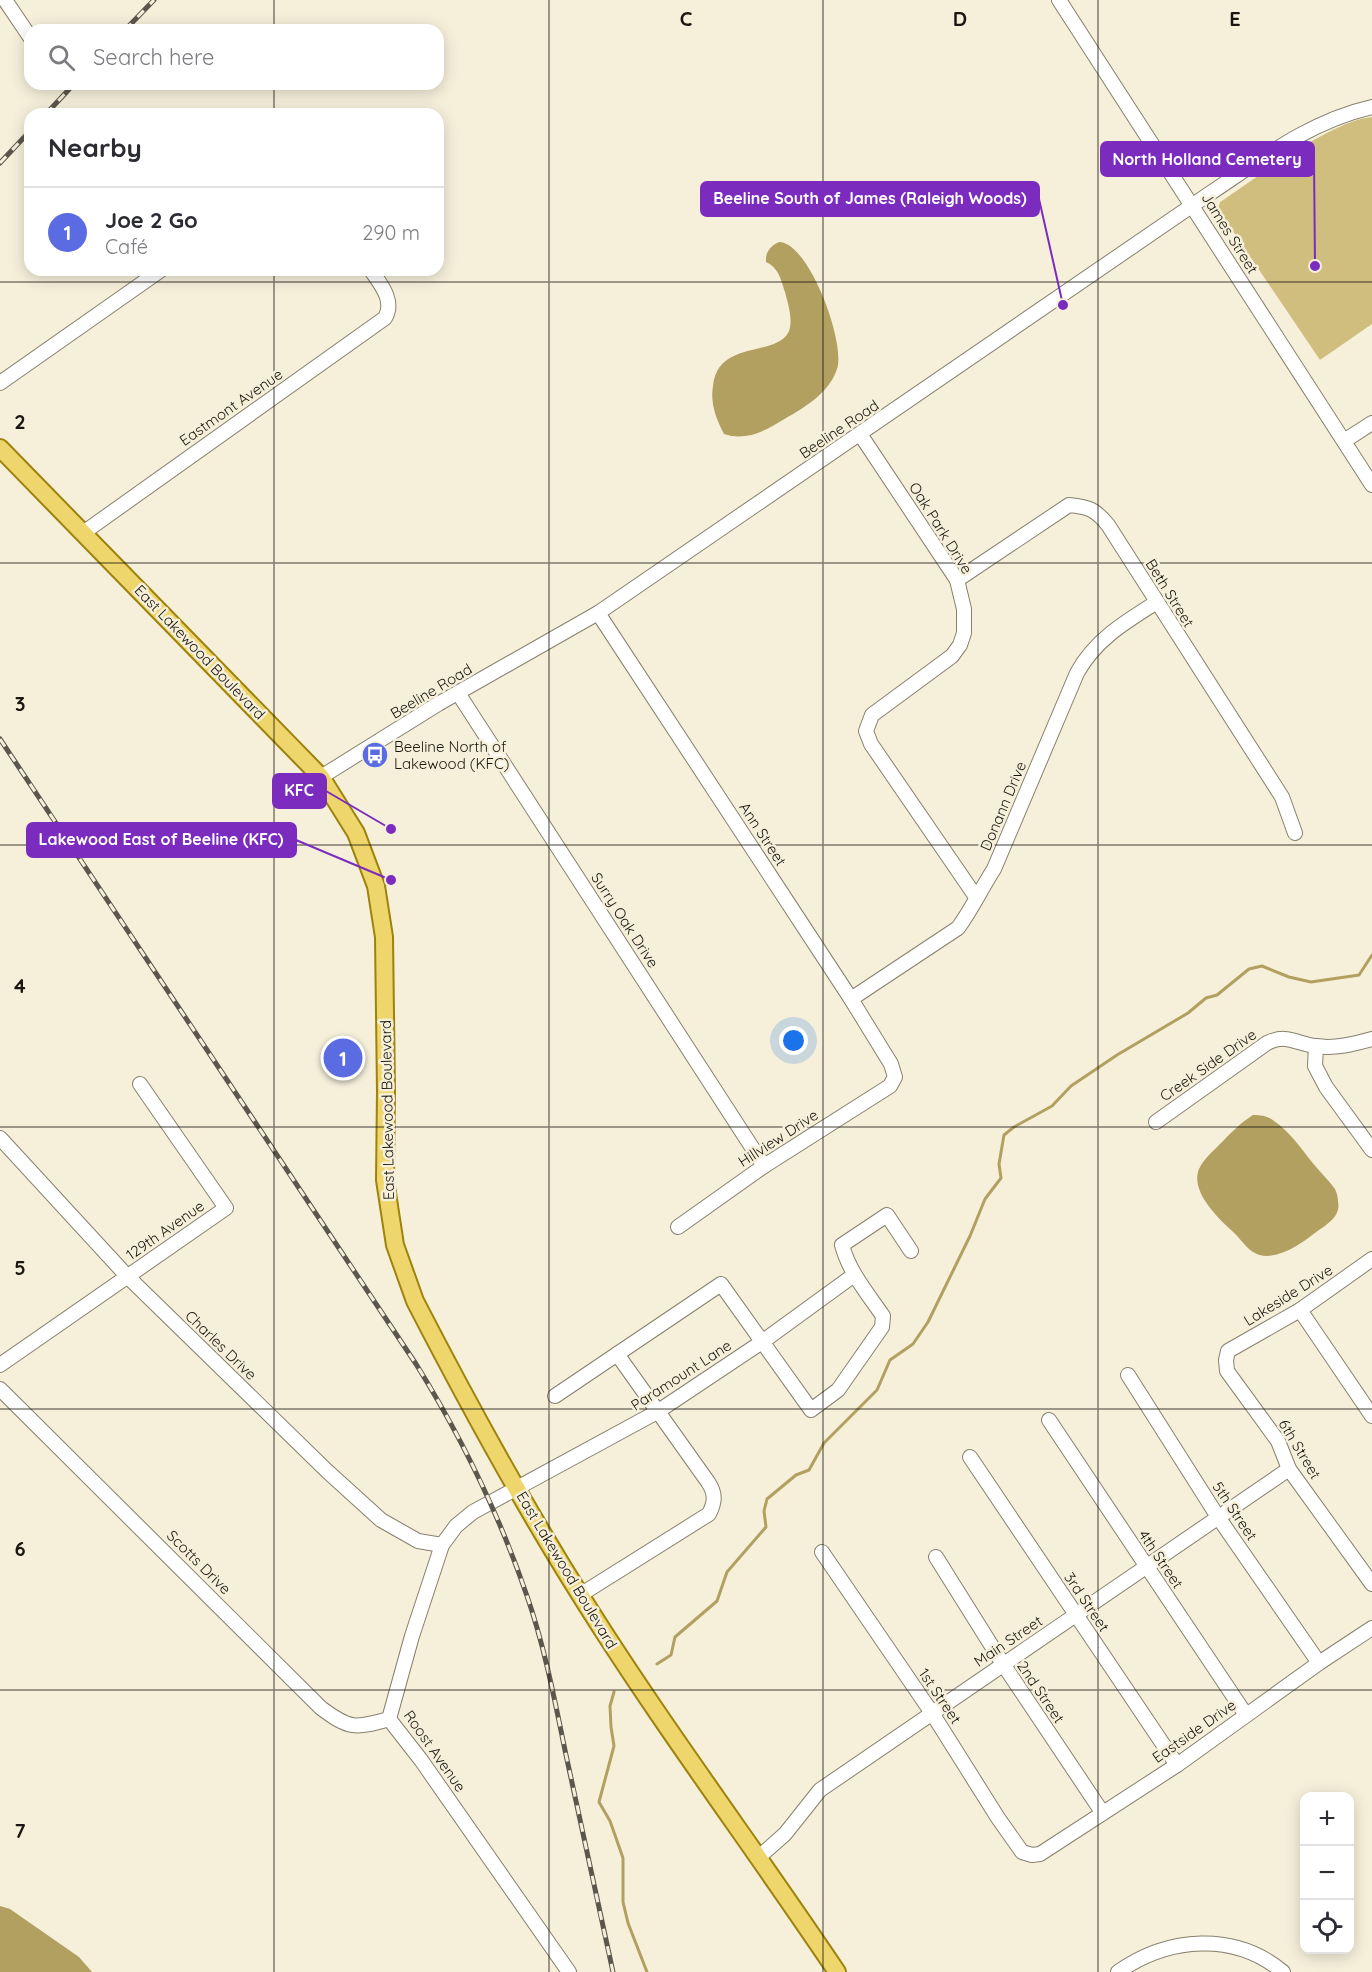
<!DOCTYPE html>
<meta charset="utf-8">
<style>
body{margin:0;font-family:Quicksand,sans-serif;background:#f2f2f3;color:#2b2b33}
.controls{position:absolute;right:18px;bottom:18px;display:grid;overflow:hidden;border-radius:12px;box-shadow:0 3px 15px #0003}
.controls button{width:54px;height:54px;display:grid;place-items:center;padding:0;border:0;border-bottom:2px solid #e1e1e2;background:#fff;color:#2b2b33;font:30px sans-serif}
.you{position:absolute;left:794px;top:1041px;width:21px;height:21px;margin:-15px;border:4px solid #fff;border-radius:50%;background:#1a73e8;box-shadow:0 0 0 9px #1a73e833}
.badge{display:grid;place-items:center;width:39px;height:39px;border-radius:50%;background:#5b6ce3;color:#fff;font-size:20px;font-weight:700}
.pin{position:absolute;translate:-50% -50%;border:3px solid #fff;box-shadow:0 2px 6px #0006}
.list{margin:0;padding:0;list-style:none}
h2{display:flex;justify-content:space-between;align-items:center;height:78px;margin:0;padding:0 24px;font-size:26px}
h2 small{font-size:20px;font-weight:400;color:#7c7c81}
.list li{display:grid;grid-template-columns:39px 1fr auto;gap:18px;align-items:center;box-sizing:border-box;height:90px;padding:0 24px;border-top:2px solid #e1e1e2}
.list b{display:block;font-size:22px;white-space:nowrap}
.list p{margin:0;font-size:20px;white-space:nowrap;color:#7c7c81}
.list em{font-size:20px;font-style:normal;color:#7c7c81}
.icon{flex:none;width:33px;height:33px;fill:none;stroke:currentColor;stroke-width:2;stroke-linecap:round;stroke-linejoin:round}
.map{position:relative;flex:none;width:1372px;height:1972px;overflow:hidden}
.search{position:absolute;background:#fff;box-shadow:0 3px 15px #0003;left:24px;top:24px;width:420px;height:66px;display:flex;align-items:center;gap:15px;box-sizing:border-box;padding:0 21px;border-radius:18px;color:#7c7c81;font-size:22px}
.panel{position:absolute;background:#fff;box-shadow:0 3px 15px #0003;left:24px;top:108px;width:420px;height:168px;border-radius:18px}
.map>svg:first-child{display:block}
.green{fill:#d0be7f}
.water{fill:#b2a061}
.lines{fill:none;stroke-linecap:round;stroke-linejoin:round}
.stream{stroke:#b2a061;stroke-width:3}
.minor-casing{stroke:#86806d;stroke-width:16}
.major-casing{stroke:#9d820c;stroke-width:20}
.minor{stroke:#fff;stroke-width:14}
.major{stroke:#eed66c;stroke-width:16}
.rail-casing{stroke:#5b574c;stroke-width:5}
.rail{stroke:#f6f0db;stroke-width:3;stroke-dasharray:9;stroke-linecap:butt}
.grid{fill:none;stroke:#1a1710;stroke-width:1.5;stroke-opacity:0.55}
.labels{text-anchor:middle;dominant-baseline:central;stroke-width:5;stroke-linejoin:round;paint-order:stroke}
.street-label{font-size:15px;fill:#1a1710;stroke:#f6f0db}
.poi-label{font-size:15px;fill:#1a1710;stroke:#f6f0db;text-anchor:start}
.grid-label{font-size:20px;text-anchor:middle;font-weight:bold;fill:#1a1710;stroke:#f6f0db;stroke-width:5;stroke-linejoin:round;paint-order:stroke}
.leader{fill:none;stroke:#7b2cbf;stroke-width:2}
.callout-dot{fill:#7b2cbf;stroke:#f6f0db;stroke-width:2}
.callout{fill:#7b2cbf;stroke:#7b2cbf;stroke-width:2}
.callout-label{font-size:16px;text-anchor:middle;font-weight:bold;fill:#fff}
</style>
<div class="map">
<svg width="1372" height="1972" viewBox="0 0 1372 1972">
<rect width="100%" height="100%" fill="#f6f0db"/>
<!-- green -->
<path class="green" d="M 1372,117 L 1372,324 L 1320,360 L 1218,209 L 1220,202 C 1255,179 1332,120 1372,117 Z"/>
<!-- water -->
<g class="water">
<path d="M 779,242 C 809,242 846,343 837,369 C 829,394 802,409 781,421 C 764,432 744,441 724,434 C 716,419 710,403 713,386 C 718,340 774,357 788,333 C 794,322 788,304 785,292 C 781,280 779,268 766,262 C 765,253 770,246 779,242 Z"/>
<path d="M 1253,1115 C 1261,1115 1268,1116 1274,1121 C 1291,1132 1304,1153 1317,1168 C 1323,1175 1330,1182 1335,1189 C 1337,1193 1338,1198 1338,1202 C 1341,1215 1329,1223 1319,1230 C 1304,1241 1287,1255 1267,1256 C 1249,1256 1243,1240 1231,1230 C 1217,1217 1190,1191 1199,1169 C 1203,1160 1212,1152 1219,1145 C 1230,1134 1240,1123 1253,1115 Z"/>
<path d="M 0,1906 L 10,1909 L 79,1957 L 92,1972 L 0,1972 Z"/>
</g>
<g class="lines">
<!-- stream -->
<g class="stream">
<path d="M 657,1664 L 671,1655 L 675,1637 L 717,1601 L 727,1572 L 766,1527 L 764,1511 L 767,1499 L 796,1475 L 809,1470 L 824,1443 L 877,1390 L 890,1360 L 913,1344 L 928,1322 L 970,1236 L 985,1199 L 1001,1178 L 999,1164 L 1004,1135 L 1014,1127 L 1052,1106 L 1071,1086 L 1117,1055 L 1188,1013 L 1206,998 L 1217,995 L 1249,969 L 1262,966 L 1289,977 L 1311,982 L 1359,975 L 1372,955"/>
<path d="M 614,1692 L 610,1706 L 611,1727 L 614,1746 L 599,1802 L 610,1821 L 623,1858 L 623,1902 L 628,1923 L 647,1972"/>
</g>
<defs>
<g id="minor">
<path d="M 5,0 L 30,37"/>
<path d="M 1059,0 L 1372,485"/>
<path d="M 0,383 L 161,270"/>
<path d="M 860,434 L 957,580 L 964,609 L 964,633 L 960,645 L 952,656 L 872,715 L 866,731 L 871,744 L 976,897"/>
<path d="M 1344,441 L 1372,423"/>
<path d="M 83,533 L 385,318 C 395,301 381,285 371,270"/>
<path d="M 957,580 L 1069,505 C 1089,507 1095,509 1108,525 L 1282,797 L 1295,833"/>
<path d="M 598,613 L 851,999 L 891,1064 L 895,1077 L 890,1086 L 764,1166 L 678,1227"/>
<path d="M 458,693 L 764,1166"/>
<path d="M 321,777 L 438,704 L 598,613 L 1206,196 C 1259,161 1309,121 1372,107"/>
<path d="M 851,999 L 958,928 C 972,909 981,889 994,869 L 1077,673 C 1095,640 1125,622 1157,602"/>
<path d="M 1316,1046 L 1315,1066 L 1326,1087 L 1372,1150"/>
<path d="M 1156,1122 L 1267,1043 C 1288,1033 1296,1044 1316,1046 C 1335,1049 1354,1044 1372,1039"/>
<path d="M 0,1138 L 127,1276 L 327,1471 L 381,1520 L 418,1541 L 442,1545"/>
<path d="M 1372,1259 L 1300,1310 L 1228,1351 L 1226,1360 L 1227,1371 L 1278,1441 L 1289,1469 L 1372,1584"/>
<path d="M 1300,1310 L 1372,1416"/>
<path d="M 0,1365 L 226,1208 L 140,1084"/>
<path d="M 1128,1375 L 1218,1517 L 1319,1663"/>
<path d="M 0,1389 L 321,1708 C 349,1729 355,1729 389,1719"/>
<path d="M 555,1396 L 721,1284 L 811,1410 L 838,1390 L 882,1327 L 883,1316 C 868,1294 849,1272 842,1245 L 887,1215 L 911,1251"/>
<path d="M 1049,1420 L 1246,1715"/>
<path d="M 970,1457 L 1177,1765"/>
<path d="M 822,1552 L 932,1713 L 998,1818 L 1022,1852 L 1032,1855 L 1040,1854 L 1177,1765 L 1319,1663 L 1372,1628"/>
<path d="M 936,1557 L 1003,1664 L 1102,1812"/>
<path d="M 580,1595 L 709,1514 C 715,1502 716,1494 708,1482 L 617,1354"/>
<path d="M 759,1857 L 785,1834 L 820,1790 L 1289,1469"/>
<path d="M 569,1972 L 421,1760 L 389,1719 L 412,1636 L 442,1545 L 456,1526 L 473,1512 L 657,1412 L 762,1342 L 854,1275"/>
<path d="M 1118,1972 C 1168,1937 1234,1931 1283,1972"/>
</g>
<path id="major" d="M 0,448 L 321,777 L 356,833 L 376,886 L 384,937 L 386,1091 L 385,1180 L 395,1245 L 415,1301 C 466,1400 520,1499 579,1593 C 660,1723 752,1845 837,1972"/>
</defs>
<!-- minor casing -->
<use href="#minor" class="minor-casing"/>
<!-- major casing -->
<use href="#major" class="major-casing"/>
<!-- minor -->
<use href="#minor" class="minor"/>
<!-- major -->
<use href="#major" class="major"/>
<defs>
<g id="rail">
<path d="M 125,30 L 154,0"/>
<path d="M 46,114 L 74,84"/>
<path d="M 0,163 L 30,131"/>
<path d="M 0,739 L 416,1364 C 462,1438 499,1514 527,1596 C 545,1648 555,1702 566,1755 C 582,1827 597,1900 613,1972"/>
</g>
</defs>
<!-- rail casing -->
<use href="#rail" class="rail-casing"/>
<!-- rail -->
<use href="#rail" class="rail"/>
</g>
<!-- grid -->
<path class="grid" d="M 274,0 L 274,30M 549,0 L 549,1972M 823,0 L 823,1972M 1098,0 L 1098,1972M 274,84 L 274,114M 274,270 L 274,1972M 0,282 L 1372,282M 0,563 L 1372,563M 0,845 L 1372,845M 0,1127 L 1372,1127M 0,1409 L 1372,1409M 0,1690 L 1372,1690"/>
<!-- icons -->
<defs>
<symbol id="bus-disc" viewBox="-11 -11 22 22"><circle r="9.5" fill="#5b6ce3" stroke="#f6f0db"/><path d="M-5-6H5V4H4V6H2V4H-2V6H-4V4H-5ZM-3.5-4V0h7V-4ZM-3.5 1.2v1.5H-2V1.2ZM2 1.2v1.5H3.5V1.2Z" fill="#fff"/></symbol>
</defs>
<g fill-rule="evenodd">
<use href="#bus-disc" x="360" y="740" width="30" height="30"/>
</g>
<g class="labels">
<!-- street labels -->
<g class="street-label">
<text transform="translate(1230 233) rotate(58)">James Street</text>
<text transform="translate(231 407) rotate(-35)">Eastmont Avenue</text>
<text transform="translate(839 429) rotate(-34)">Beeline Road</text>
<text transform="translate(941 528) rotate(58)">Oak Park Drive</text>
<text transform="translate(1170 593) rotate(58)">Beth Street</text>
<text transform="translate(200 652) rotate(46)">East Lakewood Boulevard</text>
<text transform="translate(431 691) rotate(-31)">Beeline Road</text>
<text transform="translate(1003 806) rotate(-67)">Donann Drive</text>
<text transform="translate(763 834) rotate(57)">Ann Street</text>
<text transform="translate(625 920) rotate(57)">Surry Oak Drive</text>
<text transform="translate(1208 1065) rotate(-35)">Creek Side Drive</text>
<text transform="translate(387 1110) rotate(-91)">East Lakewood Boulevard</text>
<text transform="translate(778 1138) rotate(-33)">Hillview Drive</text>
<text transform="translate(165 1230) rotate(-35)">129th Avenue</text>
<text transform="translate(1288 1295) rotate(-32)">Lakeside Drive</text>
<text transform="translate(221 1345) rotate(44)">Charles Drive</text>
<text transform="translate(681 1375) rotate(-33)">Paramount Lane</text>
<text transform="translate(1300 1449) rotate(59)">6th Street</text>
<text transform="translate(1235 1511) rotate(56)">5th Street</text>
<text transform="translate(1161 1559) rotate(56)">4th Street</text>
<text transform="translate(199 1562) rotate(45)">Scotts Drive</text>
<text transform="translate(567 1570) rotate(59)">East Lakewood Boulevard</text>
<text transform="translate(1087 1602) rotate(56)">3rd Street</text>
<text transform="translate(1008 1641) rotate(-34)">Main Street</text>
<text transform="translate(1041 1692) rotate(56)">2nd Street</text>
<text transform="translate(940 1696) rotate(56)">1st Street</text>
<text transform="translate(1194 1731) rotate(-35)">Eastside Drive</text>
<text transform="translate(435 1751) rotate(55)">Roost Avenue</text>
</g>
<!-- poi labels -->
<g class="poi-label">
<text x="394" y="746">Beeline North of<tspan x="394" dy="17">Lakewood (KFC)</tspan></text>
</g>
</g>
<g class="grid-label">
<text x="686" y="26">C</text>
<text x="960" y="26">D</text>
<text x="1235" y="26">E</text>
<text x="20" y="429">2</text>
<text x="20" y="711">3</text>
<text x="20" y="993">4</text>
<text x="20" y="1275">5</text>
<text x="20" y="1556">6</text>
<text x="20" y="1838">7</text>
</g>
<!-- callouts -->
<path class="leader" d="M1315 266L1314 159M1063 305L1039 199M391 829L326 791M391 880L296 840"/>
<g class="callout-dot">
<circle cx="1315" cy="266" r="6"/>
<circle cx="1063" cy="305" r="6"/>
<circle cx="391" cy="829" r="6"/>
<circle cx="391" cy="880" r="6"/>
</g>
<g class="callout">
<rect x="1101" y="142" width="213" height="34" rx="6"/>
<rect x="701" y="182" width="338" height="34" rx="6"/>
<rect x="273" y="774" width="53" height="34" rx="6"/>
<rect x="27" y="823" width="269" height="34" rx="6"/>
</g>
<g class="callout-label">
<text x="1207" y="165">North Holland Cemetery</text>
<text x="870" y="204">Beeline South of James (Raleigh Woods)</text>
<text x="299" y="796">KFC</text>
<text x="161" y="845">Lakewood East of Beeline (KFC)</text>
</g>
</svg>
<div class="controls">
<button>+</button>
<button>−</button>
<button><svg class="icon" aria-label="locate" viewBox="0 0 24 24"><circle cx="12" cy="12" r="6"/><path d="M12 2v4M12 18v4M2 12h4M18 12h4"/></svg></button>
</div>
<div class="you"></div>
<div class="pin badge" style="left:343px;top:1058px">1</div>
<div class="search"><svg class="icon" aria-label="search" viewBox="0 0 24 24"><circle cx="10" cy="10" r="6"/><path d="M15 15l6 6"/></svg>Search here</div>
<section class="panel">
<h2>Nearby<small></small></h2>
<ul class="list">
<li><span class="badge">1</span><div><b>Joe 2 Go</b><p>Café</p></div><em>290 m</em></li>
</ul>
</section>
</div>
